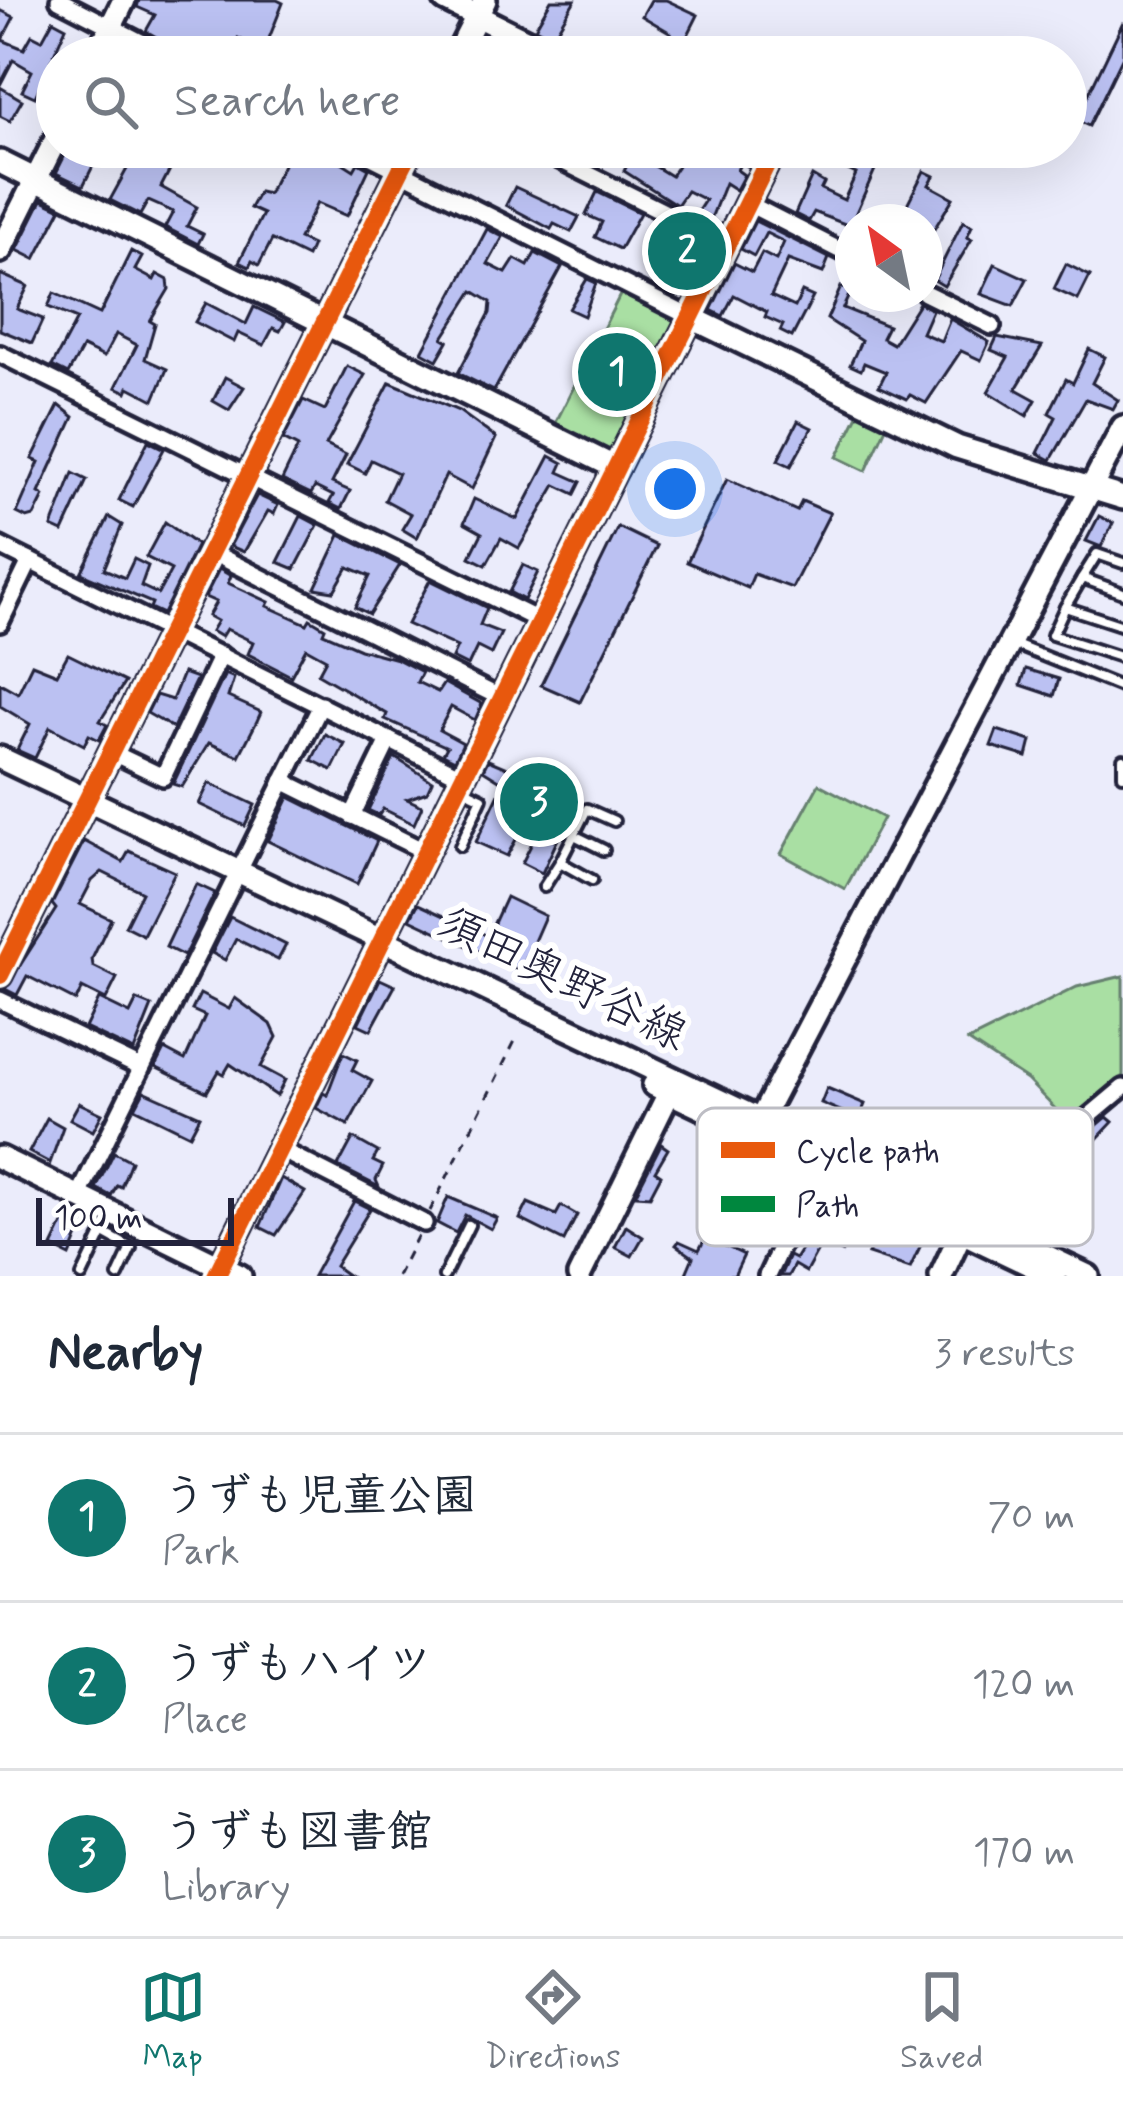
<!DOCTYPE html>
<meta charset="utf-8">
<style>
body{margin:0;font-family:Mynerve,"Klee One",sans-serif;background:#f2f2f3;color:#1f2937}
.compass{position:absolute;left:835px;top:204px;width:108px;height:108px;border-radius:50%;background:#fff;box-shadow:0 12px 48px #0002;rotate:327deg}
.scale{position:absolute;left:36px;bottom:30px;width:198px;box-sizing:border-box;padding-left:12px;border:6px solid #22223b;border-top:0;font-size:33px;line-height:42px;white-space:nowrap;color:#22223b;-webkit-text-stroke:9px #fff;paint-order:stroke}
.you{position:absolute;left:675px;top:489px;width:42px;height:42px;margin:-30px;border:9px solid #fff;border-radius:50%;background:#1a73e8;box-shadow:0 0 0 18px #1a73e833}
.badge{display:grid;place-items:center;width:78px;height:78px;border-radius:50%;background:#0f766e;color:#fff;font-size:39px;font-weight:700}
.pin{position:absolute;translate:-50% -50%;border:6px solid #fff;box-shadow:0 3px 12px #0006}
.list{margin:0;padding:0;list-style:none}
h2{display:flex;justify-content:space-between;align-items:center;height:156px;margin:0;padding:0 48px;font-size:51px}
h2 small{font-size:39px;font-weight:400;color:#747a83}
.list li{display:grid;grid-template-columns:78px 1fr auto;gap:36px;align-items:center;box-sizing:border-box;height:168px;padding:0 48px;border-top:3px solid #e0e1e3}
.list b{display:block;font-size:45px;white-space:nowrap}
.list p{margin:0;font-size:39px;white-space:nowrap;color:#747a83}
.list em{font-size:39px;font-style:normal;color:#747a83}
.icon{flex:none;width:66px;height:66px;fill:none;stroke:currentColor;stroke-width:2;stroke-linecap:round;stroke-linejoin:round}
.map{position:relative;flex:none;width:1123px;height:1276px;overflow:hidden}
.search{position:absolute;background:#fff;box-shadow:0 12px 48px #0002;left:36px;right:36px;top:36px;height:132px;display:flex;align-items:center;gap:30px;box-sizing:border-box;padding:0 42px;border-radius:66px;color:#747a83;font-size:45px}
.sheet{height:660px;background:#fff}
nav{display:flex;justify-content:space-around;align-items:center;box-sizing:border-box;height:168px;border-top:3px solid #e0e1e3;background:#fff;font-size:33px;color:#747a83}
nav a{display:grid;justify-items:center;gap:6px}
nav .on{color:#0f766e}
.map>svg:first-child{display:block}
.green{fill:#a9dfa3;stroke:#66806f;stroke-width:3}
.building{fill:#bbc1f2;stroke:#22223b;stroke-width:3}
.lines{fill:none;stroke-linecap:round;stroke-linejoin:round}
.lane-casing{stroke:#22223b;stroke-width:16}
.street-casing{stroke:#22223b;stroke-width:24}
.secondary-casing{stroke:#22223b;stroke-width:30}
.path{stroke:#22223b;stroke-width:3;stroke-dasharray:9 9;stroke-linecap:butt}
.lane{stroke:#fff;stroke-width:8}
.street{stroke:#fff;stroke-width:15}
.secondary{stroke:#fff;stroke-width:21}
.quiet{stroke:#00873e;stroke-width:15;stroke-dasharray:30 15;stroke-linecap:butt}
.cycleway-casing{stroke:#fff;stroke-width:26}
.cycleway{stroke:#e8590c;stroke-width:18}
.labels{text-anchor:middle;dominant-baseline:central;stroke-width:12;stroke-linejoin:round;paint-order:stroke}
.street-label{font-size:45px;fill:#22223b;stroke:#fff}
.key{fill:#fff;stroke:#bdbdc4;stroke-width:3}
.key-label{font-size:33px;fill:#22223b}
</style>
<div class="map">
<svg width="1123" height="1276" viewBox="0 0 1123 1276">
<rect width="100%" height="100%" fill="#ebecfb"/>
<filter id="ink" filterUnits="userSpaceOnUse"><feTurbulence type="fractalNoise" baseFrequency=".00833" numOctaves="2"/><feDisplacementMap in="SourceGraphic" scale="24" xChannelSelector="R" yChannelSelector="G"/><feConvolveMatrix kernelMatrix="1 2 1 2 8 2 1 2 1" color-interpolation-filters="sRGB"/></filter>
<g filter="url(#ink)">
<!-- green -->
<g class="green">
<path d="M 623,289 L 680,317 L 610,454 L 554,426 Z"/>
<path d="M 860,411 L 887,425 L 866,471 L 837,457 Z"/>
<path d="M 819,784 L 883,818 L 845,889 L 781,854 Z"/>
<path d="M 1123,976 L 1123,1076 L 1069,1123 L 1027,1080 L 968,1041 L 1077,987 Z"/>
</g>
<!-- building -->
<g class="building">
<path d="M 139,0 L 277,0 L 283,3 L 264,51 L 238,38 L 228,57 L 191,57 L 146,31 L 155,15 L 137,7 Z"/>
<path d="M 551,0 L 575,0 L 553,37 L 535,28 Z"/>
<path d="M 651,0 L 666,0 L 698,15 L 679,53 L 664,46 L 671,33 L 642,16 Z"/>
<path d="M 0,10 L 14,17 L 2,40 L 24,49 L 32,35 L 42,40 L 53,20 L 66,27 L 35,97 L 22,91 L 32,71 L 13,60 L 0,85 Z"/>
<path d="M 1123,22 L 1123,56 L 1089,126 L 1076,120 Z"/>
<path d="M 0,87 L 22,100 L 10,121 L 0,116 Z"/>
<path d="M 69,147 L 101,150 L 83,186 L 56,173 Z"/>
<path d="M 139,147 L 157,147 L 177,156 L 161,187 L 197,207 L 187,226 L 203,234 L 198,244 L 165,227 L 173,212 L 148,201 L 140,215 L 110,200 Z"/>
<path d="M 292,147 L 318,147 L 354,170 L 358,163 L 369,169 L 347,216 L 317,203 L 299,239 L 312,245 L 307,257 L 272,240 L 259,265 L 252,261 L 249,267 L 239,262 L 263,214 L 250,208 L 259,192 L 268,194 Z"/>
<path d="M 637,147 L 651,147 L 648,162 L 671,176 L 690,147 L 709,157 L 713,149 L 740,164 L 737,170 L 744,175 L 736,190 L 725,183 L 710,221 L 696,214 L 705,200 L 687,191 L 677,205 L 624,171 Z"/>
<path d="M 800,147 L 832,147 L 848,154 L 851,147 L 885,147 L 850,226 L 814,212 L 809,221 L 795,214 L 812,176 L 824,183 L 821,189 L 844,200 L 856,174 Z"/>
<path d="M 924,171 L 934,176 L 929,185 L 953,198 L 925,244 L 925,222 L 898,222 Z"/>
<path d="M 515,187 L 579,217 L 571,232 L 554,224 L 551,229 L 506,205 Z"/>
<path d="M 597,192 L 640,213 L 620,249 L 595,237 L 602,222 L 586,215 Z"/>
<path d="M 42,200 L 61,209 L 35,259 L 17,250 Z"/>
<path d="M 755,221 L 829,258 L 823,273 L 788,260 L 771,296 L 795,307 L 802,292 L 813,297 L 792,337 L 780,331 L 783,325 L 765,317 L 767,312 L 734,295 L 723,316 L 711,310 L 734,263 L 752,272 L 762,253 L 776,260 L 784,242 L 766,233 L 754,256 L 741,249 Z"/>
<path d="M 963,221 L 972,226 L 967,237 L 972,239 L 944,286 L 934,280 Z"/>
<path d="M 487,229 L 503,237 L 488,264 L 506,273 L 515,259 L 528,266 L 535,253 L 562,267 L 494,391 L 458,373 L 490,313 L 491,302 L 473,291 L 443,338 L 448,341 L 437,360 L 422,352 Z"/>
<path d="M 673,233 L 707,250 L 699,267 L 665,251 Z"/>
<path d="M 131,251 L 142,257 L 135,270 L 154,280 L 157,274 L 168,280 L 169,289 L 150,321 L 155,324 L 145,359 L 167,369 L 154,400 L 129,387 L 127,392 L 116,387 L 137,345 L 116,334 L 104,357 L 83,347 L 68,374 L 52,366 L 77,319 L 48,307 L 54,293 L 100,314 Z"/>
<path d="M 995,264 L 1027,279 L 1013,306 L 981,294 Z"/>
<path d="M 1066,264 L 1090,276 L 1078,300 L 1054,289 Z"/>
<path d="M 0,274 L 28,286 L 17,309 L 43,319 L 32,343 L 0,330 Z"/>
<path d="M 587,279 L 596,283 L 584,316 L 569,309 Z"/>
<path d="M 841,287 L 851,291 L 843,308 L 888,326 L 882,338 L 893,344 L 919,303 L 932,310 L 922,333 L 941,341 L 950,319 L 989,342 L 981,360 L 961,351 L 926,403 L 910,395 L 907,399 L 879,386 L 886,372 L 864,363 L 861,370 L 850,365 L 861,341 L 827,319 Z"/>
<path d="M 206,303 L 246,324 L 254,307 L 285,322 L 280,331 L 273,328 L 264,345 L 238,333 L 234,342 L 195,322 Z"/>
<path d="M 997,337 L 1042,346 L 1016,389 L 1036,400 L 1027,416 L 988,392 L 1008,357 L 991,350 Z"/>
<path d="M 1089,349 L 1105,357 L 1092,383 L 1118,400 L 1113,409 L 1086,399 L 1051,460 L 1038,453 L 1056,417 L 1049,413 L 1066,379 L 1073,383 Z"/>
<path d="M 347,366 L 365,375 L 326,445 L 346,455 L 332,483 L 350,491 L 341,509 L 329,503 L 333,496 L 315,487 L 311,494 L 282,480 L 298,447 L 283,439 L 303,400 L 325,410 Z"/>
<path d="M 225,377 L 244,387 L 229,410 L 213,401 Z"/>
<path d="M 390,382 L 459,411 L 496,438 L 472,489 L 446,475 L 417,538 L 402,529 L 411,514 L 385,500 L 398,473 L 371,460 L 365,473 L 347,464 Z"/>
<path d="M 59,405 L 74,417 L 39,493 L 44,496 L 34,516 L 27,518 L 17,513 L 39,462 L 32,459 Z"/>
<path d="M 798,421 L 812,428 L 791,466 L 778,460 Z"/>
<path d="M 148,441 L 164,449 L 133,507 L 119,500 Z"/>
<path d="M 550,456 L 563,463 L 559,472 L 581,482 L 575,494 L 556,485 L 519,548 L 501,538 L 486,565 L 470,557 L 482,533 L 464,523 L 474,499 L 517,519 Z"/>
<path d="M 73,473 L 87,480 L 63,532 L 52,527 Z"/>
<path d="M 727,479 L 797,511 L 802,501 L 830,513 L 792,588 L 754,574 L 748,588 L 687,562 Z"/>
<path d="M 257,495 L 278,505 L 274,514 L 268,511 L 244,552 L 230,546 Z"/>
<path d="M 301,516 L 318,525 L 295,569 L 278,562 Z"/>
<path d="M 1099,516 L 1113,523 L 1101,547 L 1086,541 Z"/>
<path d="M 109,517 L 122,525 L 104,569 L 125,578 L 134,559 L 148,566 L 141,586 L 158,594 L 171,570 L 146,557 L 165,522 L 197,545 L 163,614 L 150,608 L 152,603 L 81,573 Z"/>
<path d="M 618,527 L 657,546 L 580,702 L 541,685 Z"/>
<path d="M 340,535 L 400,565 L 369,614 L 355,607 L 370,576 L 348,567 L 334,591 L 315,588 Z"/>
<path d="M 523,565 L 538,572 L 524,600 L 509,592 Z"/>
<path d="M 219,569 L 231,576 L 228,583 L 269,602 L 267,606 L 307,624 L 310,619 L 325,628 L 323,633 L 360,649 L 397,659 L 422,672 L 417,682 L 438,692 L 444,683 L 482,704 L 475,720 L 451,707 L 439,730 L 463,743 L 455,760 L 443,754 L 447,747 L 385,719 L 387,714 L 318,674 L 326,659 L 306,648 L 291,676 L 248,654 L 253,642 L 226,629 L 221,637 L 211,631 L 217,621 L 208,616 L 216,602 L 205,597 Z"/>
<path d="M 430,580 L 487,608 L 480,625 L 501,633 L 491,654 L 477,647 L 468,666 L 452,658 L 457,647 L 407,624 Z"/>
<path d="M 68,654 L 125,682 L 100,721 L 107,725 L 99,740 L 89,735 L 84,745 L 50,727 L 35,758 L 17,750 L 30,724 L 0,706 L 0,683 L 18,693 L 32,664 L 57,674 Z"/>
<path d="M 1026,669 L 1059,679 L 1054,696 L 1021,685 Z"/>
<path d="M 183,673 L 197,678 L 173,728 L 147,713 L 156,695 L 172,700 Z"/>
<path d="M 225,674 L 234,678 L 228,697 L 261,712 L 256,723 L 239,756 L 209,743 L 182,787 L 173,784 Z"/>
<path d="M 997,730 L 1031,741 L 1027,757 L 991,746 Z"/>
<path d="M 325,734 L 345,744 L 332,770 L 312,760 Z"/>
<path d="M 394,757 L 432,781 L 427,792 L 407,799 L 422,806 L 414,824 L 383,809 L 379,815 L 368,810 Z"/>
<path d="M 488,760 L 577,798 L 542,873 L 522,863 L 532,843 L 518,836 L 507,856 L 476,842 L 504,783 L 483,770 Z"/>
<path d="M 209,783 L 255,805 L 245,826 L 199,804 Z"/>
<path d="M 289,797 L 377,841 L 357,884 L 268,841 Z"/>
<path d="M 84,841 L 123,862 L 129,851 L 175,872 L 143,935 L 125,926 L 142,892 L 102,872 L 92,881 L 80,904 L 111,919 L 92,959 L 93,966 L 117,978 L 106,1000 L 82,988 L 76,1001 L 27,976 L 17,995 L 5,989 L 56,909 L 52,904 Z"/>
<path d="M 196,884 L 215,893 L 184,956 L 166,947 Z"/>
<path d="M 506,897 L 545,916 L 521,971 L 410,919 L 418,904 L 488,936 Z"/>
<path d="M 230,917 L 286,945 L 278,960 L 236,939 L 225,960 L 212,953 Z"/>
<path d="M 380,979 L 395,986 L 371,1030 L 358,1024 Z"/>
<path d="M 200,994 L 229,1009 L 235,998 L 271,1024 L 277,1037 L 261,1067 L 285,1080 L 277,1096 L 230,1064 L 224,1074 L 219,1071 L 207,1092 L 155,1067 L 164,1049 L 185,1060 L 205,1016 L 192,1010 Z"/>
<path d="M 99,999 L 130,1014 L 137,1000 L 152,1006 L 134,1051 L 85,1028 Z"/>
<path d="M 343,1053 L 357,1060 L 352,1070 L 372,1081 L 348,1125 L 316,1108 L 323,1093 L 327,1095 Z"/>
<path d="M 827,1088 L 865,1104 L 859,1119 L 821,1103 Z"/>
<path d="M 144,1091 L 200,1116 L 190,1135 L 135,1108 Z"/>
<path d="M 79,1103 L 102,1114 L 93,1131 L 70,1119 Z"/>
<path d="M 1107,1117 L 1113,1122 L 1080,1157 L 1070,1148 Z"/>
<path d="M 47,1118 L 63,1127 L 50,1163 L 29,1152 Z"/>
<path d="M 353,1138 L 378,1152 L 373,1161 L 383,1166 L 376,1180 L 379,1187 L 338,1166 Z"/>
<path d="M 661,1144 L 668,1149 L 655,1171 L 661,1175 L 650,1196 L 635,1195 Z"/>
<path d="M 114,1152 L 131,1161 L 121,1187 L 117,1185 L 111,1196 L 96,1188 Z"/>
<path d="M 281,1178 L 305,1192 L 276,1235 L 260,1227 Z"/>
<path d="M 448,1197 L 497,1218 L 491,1229 L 465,1215 L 456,1233 L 437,1223 Z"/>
<path d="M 354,1201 L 370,1209 L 335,1266 L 349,1276 L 313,1276 Z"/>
<path d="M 725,1201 L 738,1207 L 721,1244 L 744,1255 L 734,1276 L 685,1276 L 693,1257 L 676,1245 L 679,1241 L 699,1250 Z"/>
<path d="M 528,1203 L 556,1215 L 561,1206 L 577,1215 L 564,1241 L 520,1219 Z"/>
<path d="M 809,1215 L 851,1232 L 842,1252 L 823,1241 L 806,1272 L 794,1265 L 788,1276 L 780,1276 L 789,1256 L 795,1259 L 811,1234 L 802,1229 Z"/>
<path d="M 74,1219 L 83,1224 L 70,1256 L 52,1247 L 65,1220 Z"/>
<path d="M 884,1224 L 910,1239 L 916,1227 L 927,1232 L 910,1268 L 868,1254 Z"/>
<path d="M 626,1226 L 643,1237 L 632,1256 L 615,1247 Z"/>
</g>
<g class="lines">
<defs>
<g id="lane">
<path d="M 1082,578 L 1097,554 L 1123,563"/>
<path d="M 1065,607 L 1082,578 L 1123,593"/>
<path d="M 1123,626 L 1065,607 L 1052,635 L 1123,658"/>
<path d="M 1013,644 L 1123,688"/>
<path d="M 1123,759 L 1123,775"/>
<path d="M 574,835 L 604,850"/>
<path d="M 460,846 L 482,798 L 461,788"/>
<path d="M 560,862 L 587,809 L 614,821"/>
<path d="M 544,887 L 560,862 L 592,880"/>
<path d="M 102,1232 L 131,1248 L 118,1276"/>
<path d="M 82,1276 L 111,1215"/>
<path d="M 444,1276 L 469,1225"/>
</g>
<g id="street">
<path d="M 59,0 L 170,57"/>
<path d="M 352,147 L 690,317"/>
<path d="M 534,147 L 726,243"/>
<path d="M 747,203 L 853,257"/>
<path d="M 925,293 L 992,326"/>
<path d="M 0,354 L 540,621"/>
<path d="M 0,546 L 463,777"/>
<path d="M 211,552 L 503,699"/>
<path d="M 0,623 L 30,561"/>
<path d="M 113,753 L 163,777 L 221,655"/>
<path d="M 283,781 L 426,852"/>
<path d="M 352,816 L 389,740"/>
<path d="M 239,871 L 321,705"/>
<path d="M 0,1000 L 141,1068"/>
<path d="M 281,1150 L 424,1223"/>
<path d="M 78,1197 L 233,883"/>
<path d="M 968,1218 L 1123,1088"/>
<path d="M 767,1276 L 822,1159"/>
</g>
<g id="secondary">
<path d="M 445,0 L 559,57"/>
<path d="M 96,57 L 124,0"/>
<path d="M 456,57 L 485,0"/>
<path d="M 0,162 L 616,468"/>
<path d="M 0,251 L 57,137"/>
<path d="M 690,317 L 957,447 L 1123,498"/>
<path d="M 0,758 L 1088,1276"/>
<path d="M 0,975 L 412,147"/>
<path d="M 654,1085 L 1054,1276"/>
<path d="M 756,1128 L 1123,427"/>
<path d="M 0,1158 L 240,1276"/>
<path d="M 216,1276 L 768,161 L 739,147"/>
<path d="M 579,1276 L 674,1083"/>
<path d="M 941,1276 L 966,1222"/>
</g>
</defs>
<!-- lane casing -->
<use href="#lane" class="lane-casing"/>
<!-- street casing -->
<use href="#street" class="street-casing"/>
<!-- secondary casing -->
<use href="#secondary" class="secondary-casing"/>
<!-- path -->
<g class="path">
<path d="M 430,1211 L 518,1035"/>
<path d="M 397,1276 L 418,1235"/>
</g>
<!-- lane -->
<use href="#lane" class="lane"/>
<!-- street -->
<use href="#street" class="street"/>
<!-- secondary -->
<use href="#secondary" class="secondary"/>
<!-- quiet -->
<path class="quiet" d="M 595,377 L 619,390 L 628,387 L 641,360 L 615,345"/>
<defs>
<g id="cycleway">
<path d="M 0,975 L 412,147"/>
<path d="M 216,1276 L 768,161 L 739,147"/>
</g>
</defs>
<!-- cycleway casing -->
<use href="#cycleway" class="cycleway-casing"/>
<!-- cycleway -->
<use href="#cycleway" class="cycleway"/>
</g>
</g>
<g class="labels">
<!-- street labels -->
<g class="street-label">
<text transform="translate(562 980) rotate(26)">須田奥野谷線</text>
</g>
</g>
<!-- legend -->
<rect x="697" y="1108" width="396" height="138" rx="18" class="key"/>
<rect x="721" y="1142" width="54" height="16" fill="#e8590c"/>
<rect x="721" y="1196" width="54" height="16" fill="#00873e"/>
<g class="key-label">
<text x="796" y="1162">Cycle path</text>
<text x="796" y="1216">Path</text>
</g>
</svg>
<svg class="compass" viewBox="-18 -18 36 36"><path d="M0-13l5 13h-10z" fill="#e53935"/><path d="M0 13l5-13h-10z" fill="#747a83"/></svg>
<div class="scale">100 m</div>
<div class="you"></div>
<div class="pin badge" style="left:617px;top:372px">1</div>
<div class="pin badge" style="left:687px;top:251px">2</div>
<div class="pin badge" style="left:539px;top:802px">3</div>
<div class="search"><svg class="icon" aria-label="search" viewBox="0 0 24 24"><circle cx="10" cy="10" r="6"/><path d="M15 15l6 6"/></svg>Search here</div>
</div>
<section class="sheet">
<h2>Nearby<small>3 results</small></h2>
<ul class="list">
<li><span class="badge">1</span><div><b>うずも児童公園</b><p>Park</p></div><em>70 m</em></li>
<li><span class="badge">2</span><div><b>うずもハイツ</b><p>Place</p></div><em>120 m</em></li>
<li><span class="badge">3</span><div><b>うずも図書館</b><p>Library</p></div><em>170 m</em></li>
</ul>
</section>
<nav>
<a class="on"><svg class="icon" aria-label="map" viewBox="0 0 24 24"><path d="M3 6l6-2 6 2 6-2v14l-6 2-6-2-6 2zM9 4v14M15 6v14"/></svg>Map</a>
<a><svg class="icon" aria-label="directions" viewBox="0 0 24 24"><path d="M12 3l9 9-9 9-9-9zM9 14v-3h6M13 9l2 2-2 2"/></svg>Directions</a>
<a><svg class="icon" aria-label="saved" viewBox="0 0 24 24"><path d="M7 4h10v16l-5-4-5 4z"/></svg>Saved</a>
</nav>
